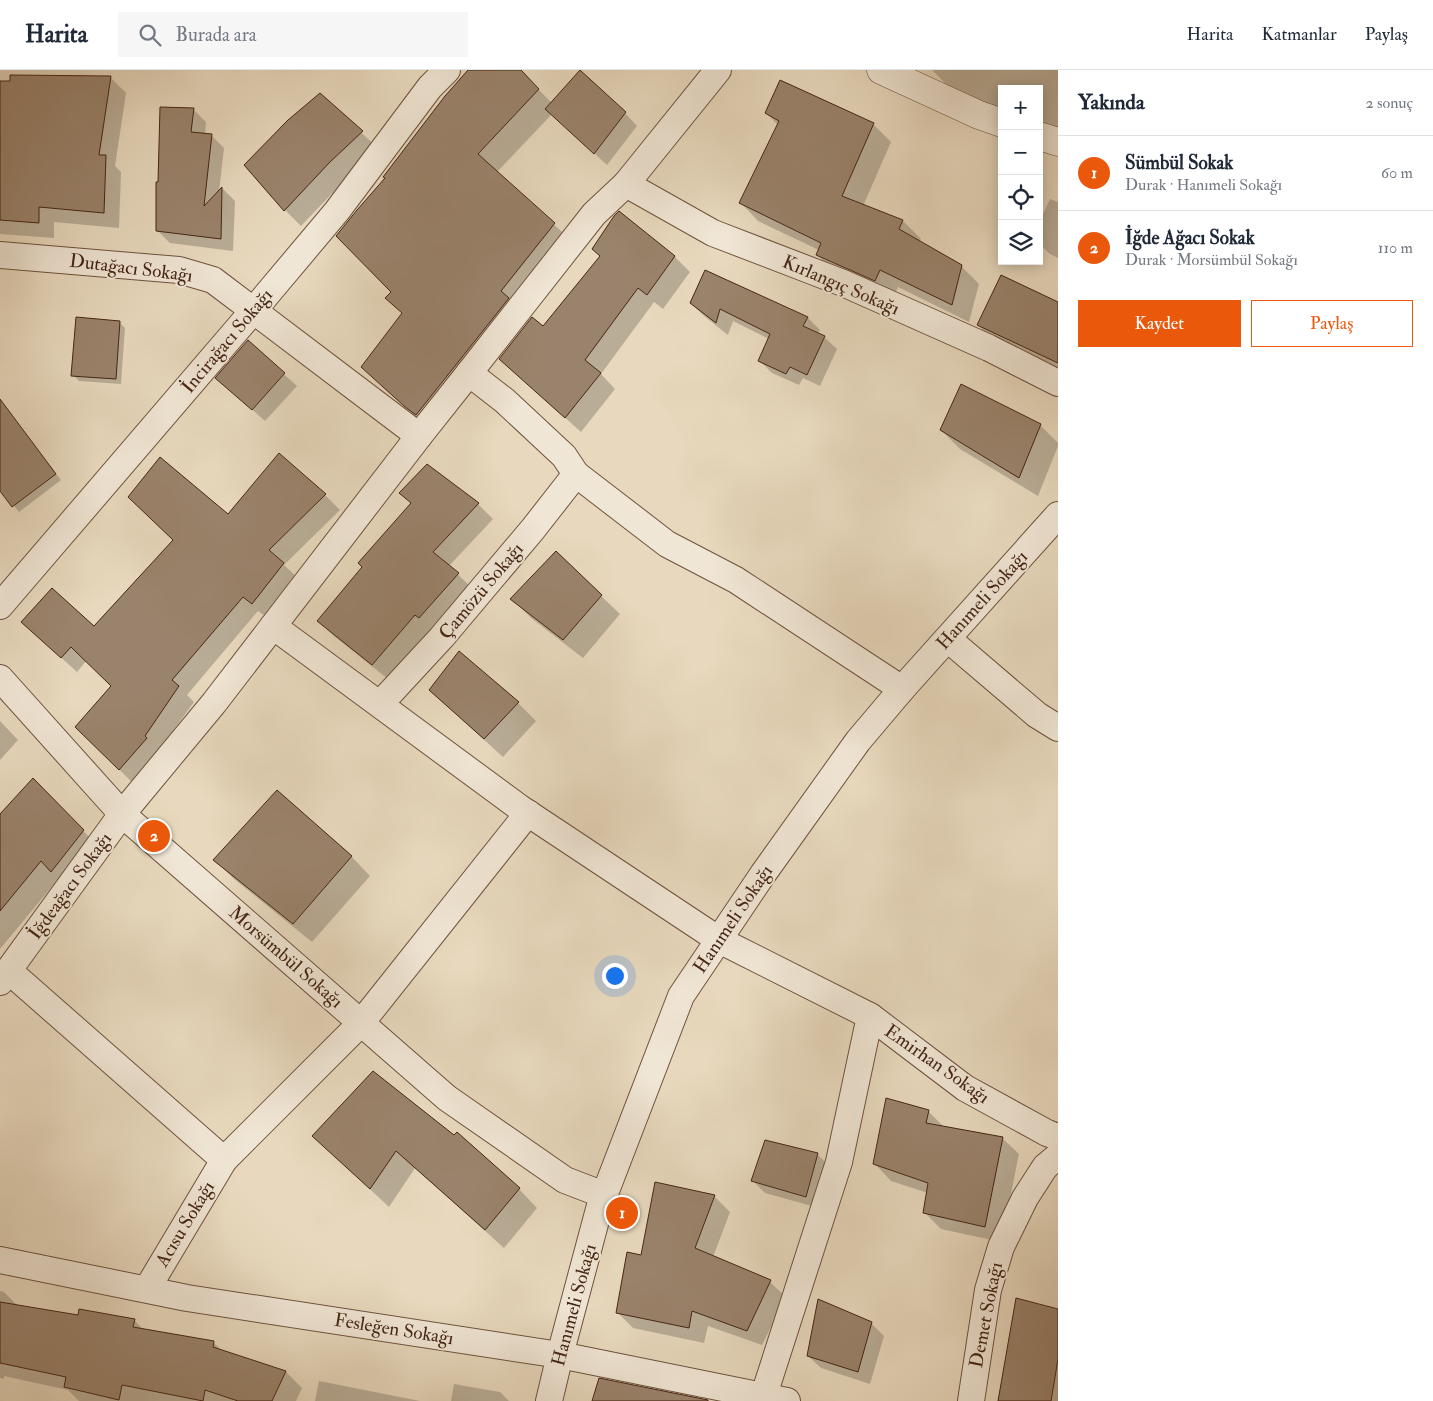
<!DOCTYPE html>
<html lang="tr">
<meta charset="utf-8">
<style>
body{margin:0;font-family:"IM FELL Double Pica",serif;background:#f6f6f7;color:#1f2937}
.controls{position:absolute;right:15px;top:15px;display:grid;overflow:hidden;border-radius:0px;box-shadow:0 2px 12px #0003}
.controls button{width:45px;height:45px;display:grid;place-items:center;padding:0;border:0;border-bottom:1px solid #e0e1e3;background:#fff;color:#1f2937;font:25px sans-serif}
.you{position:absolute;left:614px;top:905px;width:18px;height:18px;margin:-12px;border:4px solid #fff;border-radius:50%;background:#1a73e8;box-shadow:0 0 0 8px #1a73e833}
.badge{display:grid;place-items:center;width:32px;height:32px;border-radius:50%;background:#ea580c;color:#fff;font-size:16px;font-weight:700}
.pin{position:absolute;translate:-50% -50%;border:2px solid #fff;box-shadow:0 1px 5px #0006}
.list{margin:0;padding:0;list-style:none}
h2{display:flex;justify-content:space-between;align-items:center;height:65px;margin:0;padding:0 20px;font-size:21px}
h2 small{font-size:16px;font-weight:400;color:#747a83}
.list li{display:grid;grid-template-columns:32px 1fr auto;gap:15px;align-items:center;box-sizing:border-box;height:75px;padding:0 20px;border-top:1px solid #e0e1e3}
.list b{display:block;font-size:19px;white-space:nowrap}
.list p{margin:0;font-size:16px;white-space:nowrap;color:#747a83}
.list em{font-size:16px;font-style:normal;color:#747a83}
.actions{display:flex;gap:10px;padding:15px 20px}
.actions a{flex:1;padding:11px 0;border:1px solid #ea580c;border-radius:0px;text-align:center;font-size:18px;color:#ea580c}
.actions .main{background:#ea580c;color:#fff}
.icon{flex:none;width:28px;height:28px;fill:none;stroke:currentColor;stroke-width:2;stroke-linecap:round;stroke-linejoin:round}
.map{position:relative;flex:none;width:1058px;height:1331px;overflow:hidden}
header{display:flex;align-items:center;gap:30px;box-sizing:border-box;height:70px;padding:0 25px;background:#fff;border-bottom:1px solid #e0e1e3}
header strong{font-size:24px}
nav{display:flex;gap:28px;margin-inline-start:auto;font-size:18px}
.search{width:350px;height:45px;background:#f6f6f7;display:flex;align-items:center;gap:12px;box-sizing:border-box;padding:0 18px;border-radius:0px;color:#747a83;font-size:19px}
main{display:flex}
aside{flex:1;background:#fff}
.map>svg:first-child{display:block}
.shadow{fill:#0003}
.building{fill:#9a836c;stroke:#452514}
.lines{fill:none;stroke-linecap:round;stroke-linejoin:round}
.minor-casing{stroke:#6e523e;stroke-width:28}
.tertiary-casing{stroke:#6e523e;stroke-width:29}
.minor{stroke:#f0e6d5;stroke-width:26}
.tertiary{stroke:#f0e6d5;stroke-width:28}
.labels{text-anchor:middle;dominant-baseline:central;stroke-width:4;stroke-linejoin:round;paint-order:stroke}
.street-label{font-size:19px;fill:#452514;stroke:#f0e6d5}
</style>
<header>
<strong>Harita</strong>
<div class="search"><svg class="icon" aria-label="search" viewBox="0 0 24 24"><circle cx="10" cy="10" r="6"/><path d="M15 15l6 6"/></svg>Burada ara</div>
<nav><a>Harita</a><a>Katmanlar</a><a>Paylaş</a></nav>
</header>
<main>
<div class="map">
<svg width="1058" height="1331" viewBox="0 0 1058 1331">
<rect width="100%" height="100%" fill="#e8d9be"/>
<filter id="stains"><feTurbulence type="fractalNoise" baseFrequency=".004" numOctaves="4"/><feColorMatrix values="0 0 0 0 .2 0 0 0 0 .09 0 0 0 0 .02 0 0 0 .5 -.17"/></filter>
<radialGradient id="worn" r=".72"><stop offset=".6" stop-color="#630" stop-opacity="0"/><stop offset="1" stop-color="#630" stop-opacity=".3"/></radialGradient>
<!-- shadow -->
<g class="shadow">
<path d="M 470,0 L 519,0 L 552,33 L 625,43 L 637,56 L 607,95 L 552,44 L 497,102 L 573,172 L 424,354 L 362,297 L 403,244 L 387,228 L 392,222 L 387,108 Z"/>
<path d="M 932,0 L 1058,0 L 1058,79 L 1039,70 L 1039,19 L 1002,19 L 1002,53 L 971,39 Z"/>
<path d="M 110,7 L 126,23 L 115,96 L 121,102 L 119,158 L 54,152 L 54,168 L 0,164 L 0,12 Z"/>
<path d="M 320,25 L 378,78 L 346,109 L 301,156 L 285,140 Z"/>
<path d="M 194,40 L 206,52 L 205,65 L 211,65 L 224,78 L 219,122 L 223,119 L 235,131 L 233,181 L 170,173 L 158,161 Z"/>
<path d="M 766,43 L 873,54 L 891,72 L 863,136 L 903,151 L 921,169 L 919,172 L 961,196 L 979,214 L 969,252 L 898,217 L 893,228 L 835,202 L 817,185 L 819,180 L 758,151 L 741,133 L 778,55 Z"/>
<path d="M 1050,129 L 1058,132 L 1058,188 L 1050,184 L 1039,174 L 1039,153 Z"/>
<path d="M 619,142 L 675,187 L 690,202 L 663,239 L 654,232 L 601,304 L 615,319 L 581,362 L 516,304 L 501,289 L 543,258 L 601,186 Z"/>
<path d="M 706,202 L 808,248 L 820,260 L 818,264 L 824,267 L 837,279 L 820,316 L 803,308 L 799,315 L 772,303 L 759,290 L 769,269 L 733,251 L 728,265 L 704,246 L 691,233 Z"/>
<path d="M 1001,207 L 1058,233 L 1058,301 L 995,272 L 978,255 Z"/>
<path d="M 119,252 L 125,258 L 121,314 L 79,311 L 73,305 Z"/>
<path d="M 248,272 L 297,316 L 265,351 L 217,308 Z"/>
<path d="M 0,330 L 61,410 L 19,442 L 0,419 Z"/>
<path d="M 1040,355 L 1058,373 L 1058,376 L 1038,426 L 960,379 L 941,360 Z"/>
<path d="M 279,385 L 325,425 L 340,440 L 284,495 L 299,509 L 268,548 L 258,541 L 187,625 L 194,632 L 134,714 L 76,657 L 112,616 L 87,590 L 77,602 L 22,552 L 94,558 L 228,445 Z"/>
<path d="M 478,434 L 493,449 L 449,496 L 473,519 L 435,562 L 431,559 L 388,609 L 334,566 L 319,551 Z"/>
<path d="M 556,483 L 620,544 L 583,588 L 531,548 L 512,529 Z"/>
<path d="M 430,620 L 518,633 L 536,651 L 503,687 L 449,638 Z"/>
<path d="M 0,651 L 18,670 L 0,690 Z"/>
<path d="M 33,710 L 100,778 L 69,818 L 59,808 L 0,879 L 0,757 Z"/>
<path d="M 278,722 L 352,787 L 370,806 L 312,872 L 234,809 L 215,790 Z"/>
<path d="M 373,1002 L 519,1119 L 537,1138 L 504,1178 L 415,1098 L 389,1137 L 313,1066 Z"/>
<path d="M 928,1041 L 945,1058 L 1002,1068 L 1019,1084 L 1001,1172 L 941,1159 L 924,1142 L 928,1123 L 891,1111 L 875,1094 Z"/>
<path d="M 817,1084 L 830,1097 L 819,1138 L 765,1123 L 752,1110 Z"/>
<path d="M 714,1126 L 730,1142 L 713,1187 L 770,1212 L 786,1227 L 762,1275 L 708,1256 L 704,1273 L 633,1258 L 618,1243 L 641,1187 Z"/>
<path d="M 0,1221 L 4,1222 L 18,1236 L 79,1247 L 134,1250 L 144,1260 L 213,1272 L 223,1282 L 286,1302 L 302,1318 L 296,1331 L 79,1331 L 68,1320 L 4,1306 L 4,1309 L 0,1308 Z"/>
<path d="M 1017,1230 L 1058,1240 L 1058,1331 L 1000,1331 Z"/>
<path d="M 871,1253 L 884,1266 L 870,1314 L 821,1298 L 808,1286 Z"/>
<path d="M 319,1311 L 420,1331 L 315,1331 Z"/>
<path d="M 454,1314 L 500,1322 L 509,1331 L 451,1331 Z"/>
</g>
<!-- building -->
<g class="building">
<path d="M 468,0 L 521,0 L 539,19 L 478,84 L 555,153 L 501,221 L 509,228 L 416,345 L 404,336 L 361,297 L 402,243 L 385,228 L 391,222 L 336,166 L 357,140 L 385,108 L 383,107 L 445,26 Z"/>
<path d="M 580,0 L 626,42 L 594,84 L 545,39 Z"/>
<path d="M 10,5 L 111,6 L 99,85 L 106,85 L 104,143 L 39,137 L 39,153 L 0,150 L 0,11 L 10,11 Z"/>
<path d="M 780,10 L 874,53 L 842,126 L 903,150 L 899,159 L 962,195 L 952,235 L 880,200 L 875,211 L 816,185 L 821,173 L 739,133 L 779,51 L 765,43 Z"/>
<path d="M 320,23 L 363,61 L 330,92 L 284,141 L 244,95 L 288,50 Z"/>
<path d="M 160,37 L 194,38 L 191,62 L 212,64 L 204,136 L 222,117 L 221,169 L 156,161 L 156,112 L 158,112 Z"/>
<path d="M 619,141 L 675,186 L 647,225 L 638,218 L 585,290 L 601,303 L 565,348 L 499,289 L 532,247 L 543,256 L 600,186 L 592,179 L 614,146 Z"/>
<path d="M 705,200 L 808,247 L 803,256 L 825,266 L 807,305 L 790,297 L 786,304 L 758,291 L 770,264 L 720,239 L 716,253 L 690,233 Z"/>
<path d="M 1001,205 L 1058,232 L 1058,293 L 977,255 Z"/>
<path d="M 76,247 L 120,251 L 116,309 L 71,306 Z"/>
<path d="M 248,270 L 285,303 L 252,340 L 215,308 Z"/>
<path d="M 961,314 L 1041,354 L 1019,408 L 940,360 Z"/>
<path d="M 0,329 L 56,404 L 12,437 L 0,421 Z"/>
<path d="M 279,383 L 326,424 L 269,480 L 284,493 L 252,534 L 243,527 L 172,610 L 179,616 L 145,666 L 147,668 L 119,700 L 75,657 L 111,616 L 71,577 L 61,588 L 21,552 L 52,518 L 94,556 L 173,470 L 128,427 L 160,387 L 228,444 Z"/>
<path d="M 427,394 L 479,433 L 433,482 L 459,503 L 419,548 L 415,545 L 372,595 L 317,551 L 362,497 L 358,493 L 411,433 L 399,423 Z"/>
<path d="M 556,481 L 602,525 L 563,570 L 510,529 Z"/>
<path d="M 459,581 L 519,632 L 484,669 L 429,620 Z"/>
<path d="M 33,708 L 84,760 L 51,802 L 41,791 L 0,841 L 0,744 Z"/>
<path d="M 277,720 L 352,786 L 293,854 L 213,790 Z"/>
<path d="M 373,1001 L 454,1065 L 457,1062 L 520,1118 L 485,1160 L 396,1081 L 370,1119 L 312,1066 Z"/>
<path d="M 886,1028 L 929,1040 L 926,1053 L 1003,1067 L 985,1157 L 923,1143 L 928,1113 L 873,1094 Z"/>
<path d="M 765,1070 L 818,1083 L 806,1127 L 751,1111 Z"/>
<path d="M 655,1112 L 715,1125 L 695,1178 L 771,1210 L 747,1261 L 692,1241 L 689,1258 L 616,1243 L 627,1182 L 641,1185 Z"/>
<path d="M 1016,1228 L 1058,1239 L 1058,1289 L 1051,1331 L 998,1331 Z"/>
<path d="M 818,1229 L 872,1252 L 858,1302 L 807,1286 Z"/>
<path d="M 0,1232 L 78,1245 L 79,1239 L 135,1249 L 133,1257 L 214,1271 L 213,1277 L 286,1301 L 272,1331 L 238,1331 L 205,1320 L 203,1331 L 122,1315 L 119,1330 L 64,1317 L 66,1307 L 0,1293 Z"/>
<path d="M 599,1308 L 708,1330 L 708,1331 L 592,1331 Z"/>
</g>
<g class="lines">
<defs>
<g id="minor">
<path d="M 718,0 L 626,114 L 594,144 L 469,303 L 505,331 L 564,386 L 576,404 L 667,474 L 736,510 L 902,619"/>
<path d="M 626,114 L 713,163 L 843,213 L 989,278 L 1058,313"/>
<path d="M 0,185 L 179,200 L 213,210 L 419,366"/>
<path d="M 0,536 L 253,241 L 337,141 L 430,17 L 447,0"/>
<path d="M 273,556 L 520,738 L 719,870 L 870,946 L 839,1092 L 762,1331"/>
<path d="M 948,569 L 1037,645 L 1058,658"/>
<path d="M 0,608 L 122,744 L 447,1028 L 565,1110 L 604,1125"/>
<path d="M 380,634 L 442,567 L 533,459 L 576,404"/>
<path d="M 9,901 L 224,1090 L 361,953 L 528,743"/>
<path d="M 0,912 L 122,744 L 214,633 L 419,366 L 469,303"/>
<path d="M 870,946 L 965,1018 L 1047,1063 L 1058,1067"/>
<path d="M 0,1190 L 187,1228 L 560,1285 L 787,1331"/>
<path d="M 147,1219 L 224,1090"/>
<path d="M 549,1331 L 560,1285 L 599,1139 L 681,926 L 763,804 L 858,671 L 902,619 L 1058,445"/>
<path d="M 971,1331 L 988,1220 L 1001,1177 L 1025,1128 L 1045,1097 L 1058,1086"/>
</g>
<g id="tertiary">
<path d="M 881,0 L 979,45 L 1002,53"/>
<path d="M 1039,66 L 1058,72"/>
</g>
</defs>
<!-- minor casing -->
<use href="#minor" class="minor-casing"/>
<!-- tertiary casing -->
<use href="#tertiary" class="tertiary-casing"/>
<!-- minor -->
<use href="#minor" class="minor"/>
<!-- tertiary -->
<use href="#tertiary" class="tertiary"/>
</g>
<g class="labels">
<!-- street labels -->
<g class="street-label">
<text transform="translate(131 198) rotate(7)">Dutağacı Sokağı</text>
<text transform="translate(841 215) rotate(23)">Kırlangıç Sokağı</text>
<text transform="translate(227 271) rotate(-50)">İncirağacı Sokağı</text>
<text transform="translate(481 521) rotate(-50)">Çamözü Sokağı</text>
<text transform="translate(982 530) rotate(-48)">Hanımeli Sokağı</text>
<text transform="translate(70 816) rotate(-54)">İğdeağacı Sokağı</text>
<text transform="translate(733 849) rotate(-56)">Hanımeli Sokağı</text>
<text transform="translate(286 887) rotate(41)">Morsümbül Sokağı</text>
<text transform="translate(937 994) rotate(35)">Emirhan Sokağı</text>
<text transform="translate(185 1154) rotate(-59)">Acısu Sokağı</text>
<text transform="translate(574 1235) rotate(-75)">Hanımeli Sokağı</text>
<text transform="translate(986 1245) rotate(-79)">Demet Sokağı</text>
<text transform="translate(394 1259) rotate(9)">Fesleğen Sokağı</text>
</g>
</g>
<rect width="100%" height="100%" filter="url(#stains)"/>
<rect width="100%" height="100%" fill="url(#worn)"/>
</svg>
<div class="controls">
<button>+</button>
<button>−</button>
<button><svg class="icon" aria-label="locate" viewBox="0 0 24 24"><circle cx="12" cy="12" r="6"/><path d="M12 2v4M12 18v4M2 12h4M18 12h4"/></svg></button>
<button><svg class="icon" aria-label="layers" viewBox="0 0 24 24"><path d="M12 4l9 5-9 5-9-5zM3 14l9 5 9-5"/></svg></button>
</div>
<div class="you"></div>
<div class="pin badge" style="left:622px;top:1143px">1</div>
<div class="pin badge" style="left:154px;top:766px">2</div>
</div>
<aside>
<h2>Yakında<small>2 sonuç</small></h2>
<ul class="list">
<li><span class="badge">1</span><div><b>Sümbül Sokak</b><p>Durak · Hanımeli Sokağı</p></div><em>60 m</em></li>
<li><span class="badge">2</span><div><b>İğde Ağacı Sokak</b><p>Durak · Morsümbül Sokağı</p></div><em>110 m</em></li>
</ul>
<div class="actions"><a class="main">Kaydet</a><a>Paylaş</a></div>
</aside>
</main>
